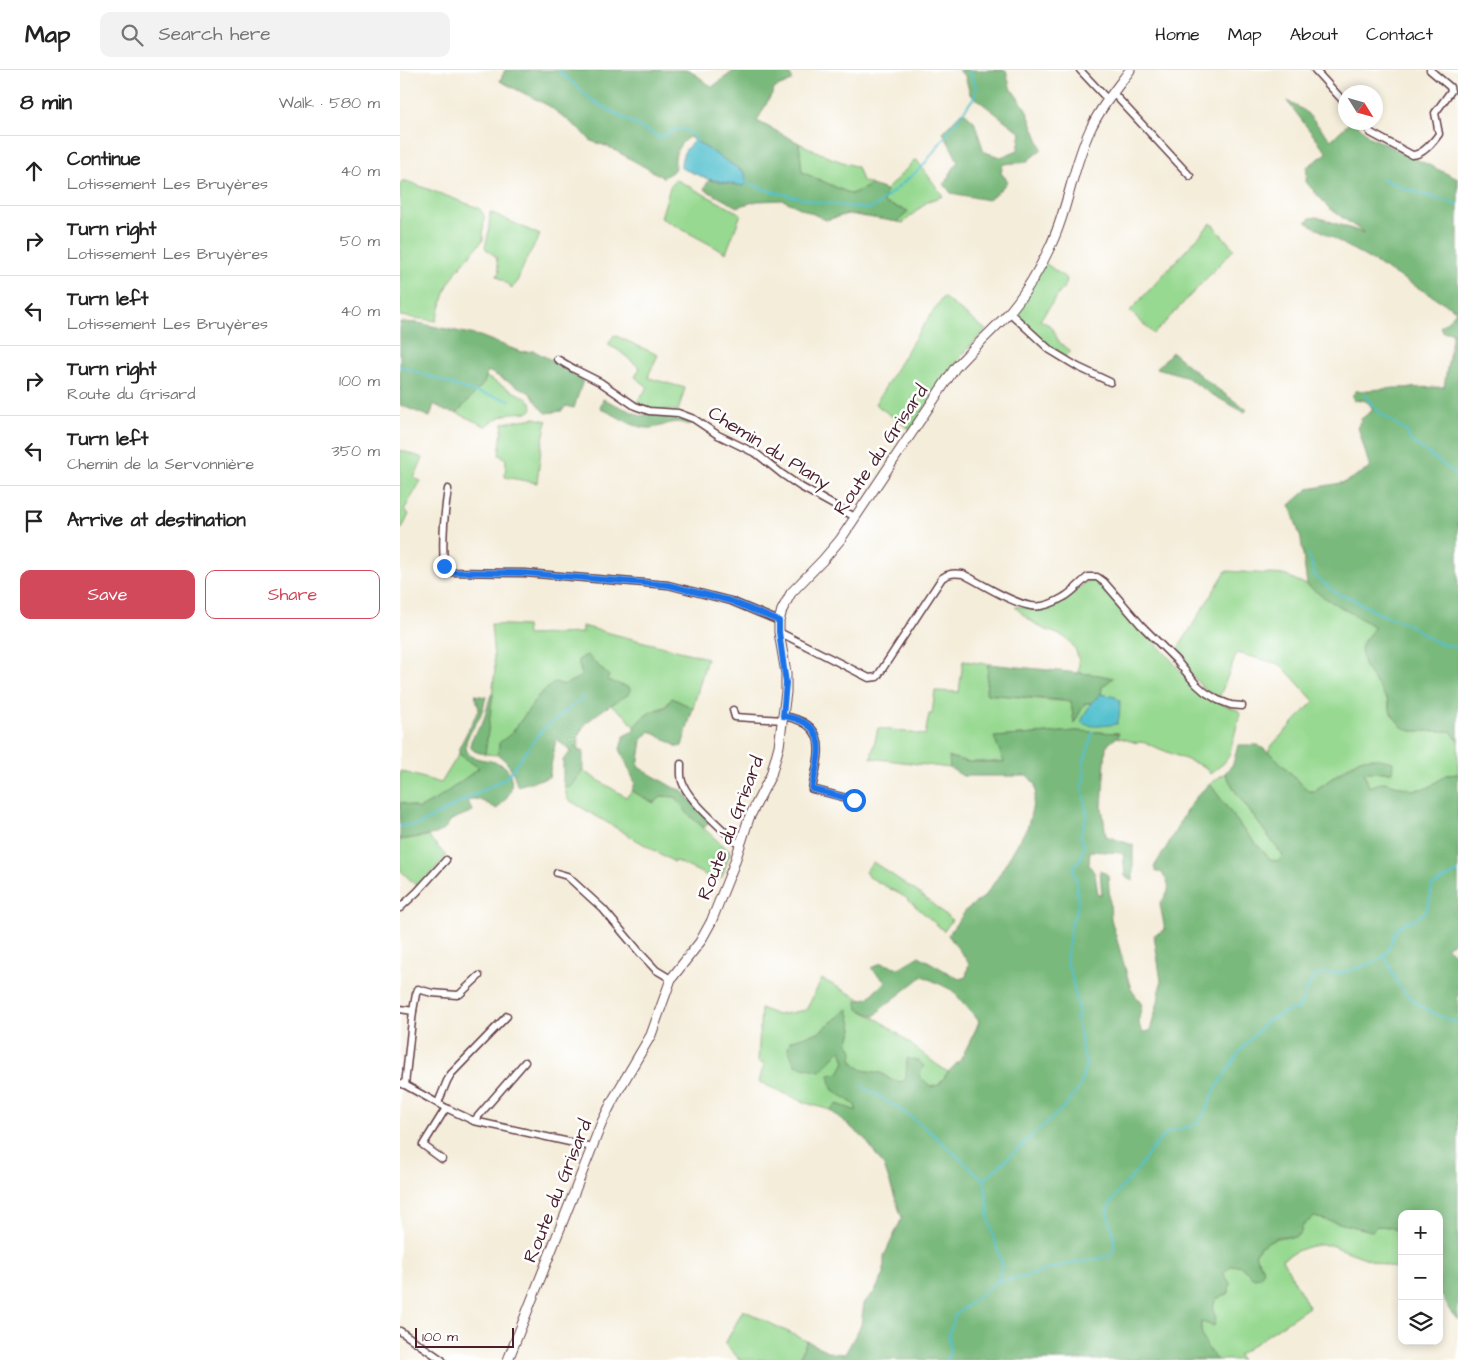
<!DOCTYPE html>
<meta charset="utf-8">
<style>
body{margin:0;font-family:"Architects Daughter",sans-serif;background:#f2f2f2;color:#222}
.controls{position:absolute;right:15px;bottom:15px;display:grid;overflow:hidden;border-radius:10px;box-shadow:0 2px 8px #0003}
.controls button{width:45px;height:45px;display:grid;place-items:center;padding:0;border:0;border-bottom:1px solid #e0e0e0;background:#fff;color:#222;font:25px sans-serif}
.compass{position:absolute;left:938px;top:15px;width:45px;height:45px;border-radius:50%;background:#fff;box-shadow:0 2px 8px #0003;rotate:127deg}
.scale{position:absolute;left:15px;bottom:12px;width:99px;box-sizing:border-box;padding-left:5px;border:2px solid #4a1f2b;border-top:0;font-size:14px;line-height:18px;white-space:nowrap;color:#4a1f2b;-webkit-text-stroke:4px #fff;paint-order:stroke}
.stop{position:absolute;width:15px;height:15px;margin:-11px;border:4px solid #1a73e8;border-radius:50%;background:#fff}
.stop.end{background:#1a73e8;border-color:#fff;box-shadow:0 1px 5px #0008}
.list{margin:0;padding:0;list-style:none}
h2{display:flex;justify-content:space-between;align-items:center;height:65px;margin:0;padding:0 20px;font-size:21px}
h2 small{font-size:16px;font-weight:400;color:#767676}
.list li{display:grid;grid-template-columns:32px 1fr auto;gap:15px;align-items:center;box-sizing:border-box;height:70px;padding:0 20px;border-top:1px solid #e0e0e0}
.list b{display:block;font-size:19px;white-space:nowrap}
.list p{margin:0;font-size:16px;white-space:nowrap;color:#767676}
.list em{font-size:16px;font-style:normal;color:#767676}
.actions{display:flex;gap:10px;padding:15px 20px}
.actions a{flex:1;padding:11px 0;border:1px solid #d1495b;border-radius:10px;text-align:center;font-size:18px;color:#d1495b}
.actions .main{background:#d1495b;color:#fff}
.icon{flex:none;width:28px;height:28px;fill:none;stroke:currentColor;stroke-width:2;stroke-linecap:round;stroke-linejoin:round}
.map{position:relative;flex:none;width:1058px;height:1290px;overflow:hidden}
header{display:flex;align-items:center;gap:30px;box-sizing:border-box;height:70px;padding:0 25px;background:#fff;border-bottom:1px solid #e0e0e0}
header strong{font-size:24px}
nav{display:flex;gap:28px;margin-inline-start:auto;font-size:18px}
.search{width:350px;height:45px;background:#f2f2f2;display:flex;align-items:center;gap:12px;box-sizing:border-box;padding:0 18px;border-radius:10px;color:#767676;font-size:19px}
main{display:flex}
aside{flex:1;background:#fff}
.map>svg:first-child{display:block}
.green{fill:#97d991;stroke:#707c5e}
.forest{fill:#79b97b;stroke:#626c53}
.water{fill:#55c1cf;stroke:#50707d}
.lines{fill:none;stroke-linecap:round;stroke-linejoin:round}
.stream{stroke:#55c1cf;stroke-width:2}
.street-casing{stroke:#643e45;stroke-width:9}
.secondary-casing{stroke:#643e45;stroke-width:11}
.street{stroke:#fff;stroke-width:6}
.secondary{stroke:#fff;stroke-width:9}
.route{stroke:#1a73e8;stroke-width:6}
.labels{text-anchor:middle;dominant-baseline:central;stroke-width:5;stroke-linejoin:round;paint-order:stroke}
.street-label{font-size:19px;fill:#4a1f2b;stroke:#fff}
</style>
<header>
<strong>Map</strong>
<div class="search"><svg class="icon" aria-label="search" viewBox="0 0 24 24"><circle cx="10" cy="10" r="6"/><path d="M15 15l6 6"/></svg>Search here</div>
<nav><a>Home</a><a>Map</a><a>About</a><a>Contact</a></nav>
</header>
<main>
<aside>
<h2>8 min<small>Walk · 580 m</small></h2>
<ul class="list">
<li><svg class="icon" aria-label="ahead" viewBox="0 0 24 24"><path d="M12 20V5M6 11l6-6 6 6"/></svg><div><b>Continue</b><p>Lotissement Les Bruyères</p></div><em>40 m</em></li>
<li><svg class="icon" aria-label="right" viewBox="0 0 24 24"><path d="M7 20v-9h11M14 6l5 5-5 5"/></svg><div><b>Turn right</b><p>Lotissement Les Bruyères</p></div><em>50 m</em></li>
<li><svg class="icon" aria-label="left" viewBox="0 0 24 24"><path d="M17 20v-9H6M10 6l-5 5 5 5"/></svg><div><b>Turn left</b><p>Lotissement Les Bruyères</p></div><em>40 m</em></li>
<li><svg class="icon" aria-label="right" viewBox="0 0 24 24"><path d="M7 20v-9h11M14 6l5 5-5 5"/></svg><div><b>Turn right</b><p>Route du Grisard</p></div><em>100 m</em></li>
<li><svg class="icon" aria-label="left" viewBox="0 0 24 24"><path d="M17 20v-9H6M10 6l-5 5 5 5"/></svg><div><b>Turn left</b><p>Chemin de la Servonnière</p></div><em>350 m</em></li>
<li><svg class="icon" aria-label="arrive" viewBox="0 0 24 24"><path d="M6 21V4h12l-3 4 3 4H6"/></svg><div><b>Arrive at destination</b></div></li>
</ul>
<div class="actions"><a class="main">Save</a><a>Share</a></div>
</aside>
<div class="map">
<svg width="1058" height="1290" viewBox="0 0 1058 1290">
<rect width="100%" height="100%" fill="#fff"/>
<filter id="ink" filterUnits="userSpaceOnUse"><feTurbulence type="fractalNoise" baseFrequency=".02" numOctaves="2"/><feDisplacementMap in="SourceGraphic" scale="10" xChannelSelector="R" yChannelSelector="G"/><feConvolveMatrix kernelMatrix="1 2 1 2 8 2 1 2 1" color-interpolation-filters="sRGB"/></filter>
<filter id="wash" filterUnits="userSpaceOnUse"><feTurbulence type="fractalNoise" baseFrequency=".0096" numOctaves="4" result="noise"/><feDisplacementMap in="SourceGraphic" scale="20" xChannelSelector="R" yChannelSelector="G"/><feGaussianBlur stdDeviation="1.12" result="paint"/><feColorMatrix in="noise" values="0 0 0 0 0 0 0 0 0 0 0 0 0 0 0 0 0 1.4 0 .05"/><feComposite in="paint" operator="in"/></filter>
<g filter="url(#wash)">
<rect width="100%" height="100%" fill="#f4edda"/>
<!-- green -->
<g class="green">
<path d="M 399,73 L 431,88 L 457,97 L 462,111 L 472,115 L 451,124 L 402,102 Z"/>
<path d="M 516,89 L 543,126 L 528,131 L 503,153 L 498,152 L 508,141 L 484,133 L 486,120 Z"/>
<path d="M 275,109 L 341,144 L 326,183 L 261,148 L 270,117 Z"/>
<path d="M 2,111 L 6,111 L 76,137 L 80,139 L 84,145 L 83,170 L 56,202 L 47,217 L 36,251 L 0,246 L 0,114 Z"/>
<path d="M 90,142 L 140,165 L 126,190 L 116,214 L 112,218 L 97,206 L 99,202 L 96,187 L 85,178 L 89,160 Z"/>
<path d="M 811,153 L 834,179 L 754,264 L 730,241 Z"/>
<path d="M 645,193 L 667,209 L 666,214 L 640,250 L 651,256 L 659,272 L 671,281 L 665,287 L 634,262 L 614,241 Z"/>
<path d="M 543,227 L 586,260 C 555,289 534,325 511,360 L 475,334 L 515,268 Z"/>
<path d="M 214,265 L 258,285 L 249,304 L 249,308 L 285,318 L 278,341 L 253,339 L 235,334 L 248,317 L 235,307 L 240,298 L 218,280 L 208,275 Z"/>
<path d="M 86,307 L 126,328 L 131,332 L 132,339 L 129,342 L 111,343 L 98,348 L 85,356 L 57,343 L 84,313 Z"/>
<path d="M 135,348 L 147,351 L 141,379 L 137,413 L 105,407 L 106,389 L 99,385 L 103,353 Z"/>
<path d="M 0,380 L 23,388 L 14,408 L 21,411 L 4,440 L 9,444 L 2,459 L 0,458 Z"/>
<path d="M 826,501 L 884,505 L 907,515 L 925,528 L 976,557 L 963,572 L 964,595 L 988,631 L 991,643 L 1011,661 L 1051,661 L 1058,671 L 1058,704 L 1046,705 L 1028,718 L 1013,720 L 984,712 L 968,717 L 964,702 L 992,702 L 975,688 L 960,689 L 953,693 L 914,721 L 908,721 L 875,687 L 868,682 L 873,674 L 914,631 L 883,597 L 879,594 L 837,583 L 819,628 L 805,620 L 774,585 Z"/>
<path d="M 691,509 L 697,510 L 703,514 L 797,619 C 810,629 822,635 838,640 L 840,644 L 829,686 L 824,693 L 810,704 L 805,697 L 745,673 L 740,672 L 737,673 L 717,667 L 718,663 L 676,661 L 595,667 L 605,692 L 568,692 L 550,687 L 550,698 L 471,688 L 478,658 L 525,665 L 529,644 L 532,644 L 535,621 L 559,622 L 563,591 L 588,594 L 586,624 L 671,632 L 674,653 L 685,633 L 691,633 L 682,652 L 715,627 L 701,624 L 702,617 L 712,608 L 699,605 L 678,603 C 681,588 676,574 662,566 C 654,562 645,561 637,555 C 629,550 622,544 615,537 L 618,536 L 640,541 L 666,530 L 687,511 Z"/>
<path d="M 91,554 L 126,556 L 127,565 L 182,563 L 182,556 L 307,588 L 293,638 L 272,628 C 262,642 258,637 246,645 C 241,648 238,653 234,657 L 225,645 L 211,635 L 229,624 L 206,610 L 209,606 L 187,585 L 178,590 L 182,606 L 164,615 L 155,612 L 139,625 L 112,663 L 100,673 L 98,685 L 85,684 L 95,600 Z"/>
<path d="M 59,684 L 79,698 L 40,727 L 19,739 L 0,732 L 0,701 L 41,713 Z"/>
<path d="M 183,701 L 226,727 L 232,721 L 254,733 L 262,726 L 276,727 L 288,744 L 330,782 L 322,807 L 316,810 L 276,791 L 274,792 L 167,729 L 165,718 L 171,717 Z"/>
<path d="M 825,703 L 837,724 L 883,786 L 878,791 L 871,790 L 842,758 L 810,714 Z"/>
<path d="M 28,766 L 46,786 L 19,818 L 0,800 L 0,770 Z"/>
<path d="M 473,792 L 519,823 L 552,850 L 544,861 L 505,827 L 469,807 L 465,802 Z"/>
<path d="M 422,909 L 462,930 L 457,932 L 458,939 C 493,954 516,982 548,1002 L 539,1015 L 531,1017 L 519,1005 L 506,1009 L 502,1012 L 491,1010 L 481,1003 L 462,1000 L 452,991 L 448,972 L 453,959 L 448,939 L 419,962 L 390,971 L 441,978 L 445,992 L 432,1019 L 455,1035 L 457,1042 L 438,1034 L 430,1040 L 406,1033 L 359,1012 L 364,994 L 358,992 L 361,938 L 377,945 L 406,940 Z"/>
<path d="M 914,1147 L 972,1161 L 976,1156 L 991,1157 L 1002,1165 L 1002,1200 L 987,1196 L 930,1175 C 912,1173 897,1180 882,1189 L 909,1237 L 838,1285 L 841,1290 L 817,1290 C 807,1281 799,1266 801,1252 L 816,1248 L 812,1239 L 816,1229 L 829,1223 L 823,1203 L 831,1196 L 839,1195 L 854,1208 L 864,1201 L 855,1185 C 863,1168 878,1167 895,1167 L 902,1156 Z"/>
<path d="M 343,1240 L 407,1271 L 398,1290 L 340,1290 L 325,1274 Z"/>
</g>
<!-- forest -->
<g class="forest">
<path d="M 105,0 L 290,0 L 312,17 L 335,0 L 386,0 L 392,8 L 392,11 L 375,18 L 357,51 L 399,73 L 402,102 L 451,124 L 472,115 L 486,120 L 484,133 L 508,141 L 498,152 L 448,144 L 426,150 L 383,130 L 357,131 L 337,137 L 304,119 L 309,110 L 343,116 L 345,103 L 289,67 C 277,75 274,84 275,98 L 272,102 L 262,108 L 259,105 L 209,77 L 191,71 L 182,61 L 149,36 L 100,11 Z"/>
<path d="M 558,0 L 606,0 L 610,17 L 626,39 L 642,79 L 626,92 L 603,94 L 601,103 L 608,111 L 599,121 L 588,130 L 551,123 L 544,114 L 558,91 L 543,62 L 563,41 L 574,51 L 584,82 L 601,87 L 618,80 L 621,63 L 570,24 L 565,6 Z"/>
<path d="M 887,31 L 905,41 L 931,70 L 949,53 L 956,53 L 970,67 L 1058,109 L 1058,671 L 1051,661 L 1011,661 L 1002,657 L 991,643 L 988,631 L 964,595 L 961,579 L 963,572 L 975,557 L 925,528 L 907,515 L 901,469 L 890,435 L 908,419 L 946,412 L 970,398 L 958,357 L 961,349 L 973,340 C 968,330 964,329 954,331 L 952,326 L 956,321 L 995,318 L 1044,317 L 1053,262 L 1043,262 L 1040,257 L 1053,246 L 1056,240 L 906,152 L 910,148 L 917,147 L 964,163 L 929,138 L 906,112 L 907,97 L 927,83 Z"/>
<path d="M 0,252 L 18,253 L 80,266 L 121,282 L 134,281 L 165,297 L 183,310 L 174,338 L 166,336 L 162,341 L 146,343 L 142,339 L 130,323 L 88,301 L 84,313 L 57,343 L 45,341 L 34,334 L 30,347 L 0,335 Z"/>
<path d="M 772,282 L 808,312 L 847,340 L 844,342 L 811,324 L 785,306 L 757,298 Z"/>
<path d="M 203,329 L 241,346 C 255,340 276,346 290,352 L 290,355 C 286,354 282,353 278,352 C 267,352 259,359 247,358 C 229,357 217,344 200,339 Z"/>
<path d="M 187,585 L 209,606 L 207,610 L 230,618 L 229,624 C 214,633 185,648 179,665 C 177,670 178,676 178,681 L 183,681 L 183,701 L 171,717 L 165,718 L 163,712 L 163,690 L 171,681 L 156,669 L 149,707 L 117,716 C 115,704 109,692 98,685 L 99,673 L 112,663 L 139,625 L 155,612 L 164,615 L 182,606 L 178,590 Z"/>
<path d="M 588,594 L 699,605 L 713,608 L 702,617 L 701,624 L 691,633 L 685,633 L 674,653 L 671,631 L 586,624 Z"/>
<path d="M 93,624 L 85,684 C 56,680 78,663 84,649 C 87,641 88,633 91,625 Z"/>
<path d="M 75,625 L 86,627 C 84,634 83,640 80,646 C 76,656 64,667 66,678 C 69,696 103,684 110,704 C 115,721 107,727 97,739 C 88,734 77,726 67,730 L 73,741 L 51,750 L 44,760 L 36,764 L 0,770 L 0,732 L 19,739 L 40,727 L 79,698 L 59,684 L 59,678 L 79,639 Z"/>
<path d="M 272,628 L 293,638 L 282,676 L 278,677 L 250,661 L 242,670 L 238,697 L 274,718 L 282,720 L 285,724 L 311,751 L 304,758 L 288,744 L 276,727 L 262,726 L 254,733 L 232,721 L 235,713 L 220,679 L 223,668 L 225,665 L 234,661 L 234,657 L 243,647 L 253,641 L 266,637 Z"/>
<path d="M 676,661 L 719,663 L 717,667 L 706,676 L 702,737 L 706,766 L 733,775 L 733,811 L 725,806 L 723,783 L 690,781 L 689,795 L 695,804 L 698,825 L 702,825 L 700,800 L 708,805 L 711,849 L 731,919 L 742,935 C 740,944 736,954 743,962 L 750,961 L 758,932 L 761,911 L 754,865 L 765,860 L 760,834 C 770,820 772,816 761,802 L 756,802 L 754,797 C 760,787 767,777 772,767 C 784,746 790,729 810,714 L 842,758 L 871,790 L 878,791 L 883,786 L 837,724 L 825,703 L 833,694 L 838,675 L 858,675 L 875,687 L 908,721 L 914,721 L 960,689 L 975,688 L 993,692 L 992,702 L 964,702 L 969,717 L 984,712 L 1013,720 L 1028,718 L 1046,705 L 1058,704 L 1058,869 L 1046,877 L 1058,887 L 1058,1250 L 1050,1241 L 1039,1220 L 1039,1144 L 1002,1144 L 1002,1165 L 991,1157 L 977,1156 L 972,1161 L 914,1147 L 902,1156 L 901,1163 L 895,1167 L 877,1167 L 859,1177 L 855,1185 L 864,1201 L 860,1207 L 854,1208 L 839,1195 L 831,1196 L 823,1203 L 830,1213 L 829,1223 L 816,1229 L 812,1238 L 816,1248 L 814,1256 L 801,1252 C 799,1265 808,1281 817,1290 L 398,1290 L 407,1271 L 432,1283 L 445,1284 L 461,1255 L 464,1233 L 475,1221 L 484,1204 L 484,1186 L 502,1148 L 484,1096 L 465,1069 L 430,1040 L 437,1034 L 457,1041 L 455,1035 L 432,1019 L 429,1005 L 439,1003 L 445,992 L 441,979 L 421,1001 L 395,995 L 388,979 L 390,971 L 419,962 L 448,939 L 453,959 L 448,972 L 453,981 L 452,992 L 462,1000 L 481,1003 L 491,1010 L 502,1012 L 506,1008 L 507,988 L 519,991 L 524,996 L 519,1005 L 531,1017 L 539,1015 L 548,1002 L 561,989 L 576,959 L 579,951 L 552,920 L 523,906 L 482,938 L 475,946 L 458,939 L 457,931 L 468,928 L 485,912 L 471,898 L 481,893 L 499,898 L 519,886 L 559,909 L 566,907 L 569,893 L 548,865 L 567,839 L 584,827 L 596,810 L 628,756 L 636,721 L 635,714 L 628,706 L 563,706 L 550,698 L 549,687 L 568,692 L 604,692 L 594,667 Z"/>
</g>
<!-- water -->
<g class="water">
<path d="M 294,70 L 345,103 L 346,114 L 343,116 L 308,109 L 281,98 C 281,84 285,80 294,70 Z"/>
<path d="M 701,624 L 715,627 L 720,631 L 719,647 L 717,654 C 706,655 690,659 681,652 L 691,633 Z"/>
</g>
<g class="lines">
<!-- stream -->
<g class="stream">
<path d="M 158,0 L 193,31 L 260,68 C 273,59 282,54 296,67 L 296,73"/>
<path d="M 981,108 L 1003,118 L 1058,135"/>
<path d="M 344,111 L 363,119 L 417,132 L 468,139 L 476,136 L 523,96 L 575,26 L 576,16 L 569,0"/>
<path d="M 0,296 L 71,321 L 110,330"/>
<path d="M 964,325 L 978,341 L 1008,363 L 1010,370 L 1053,402 L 1058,408"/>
<path d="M 908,485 L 913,496 L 914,504 L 917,508 L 933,520 L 939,525 L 951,528 L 980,544 L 1008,554 L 1032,570 L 1045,575 L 1058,577"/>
<path d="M 0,756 L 18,755 L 106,708 L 141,661 L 184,627"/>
<path d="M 985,886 C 989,894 992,903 996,911 C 1008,931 1037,947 1058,953"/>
<path d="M 462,1016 L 497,1037 L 526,1058 L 584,1110"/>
<path d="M 598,1210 L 602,1195 L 588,1146 L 589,1140 L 584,1110 L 666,1035 L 680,1017 L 686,993 L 681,976 L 681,965 L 676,949 L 679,944 L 671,902 L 667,895 L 667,885 L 672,851 L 677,841 L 678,828 L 676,823 L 678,817 L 673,799 L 677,792 L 681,788 L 684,774 L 681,768 L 681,764 L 687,745 L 682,715 L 685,703 L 683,695 L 693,662"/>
<path d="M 547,1290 L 550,1284 L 549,1264 L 555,1245 L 594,1213 L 598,1211 L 625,1207 L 655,1197 L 710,1186 L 714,1180 L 714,1165 L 707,1142 L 708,1137 L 721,1119 L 734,1105 L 751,1080 L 769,1061 L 789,1057 L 797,1053 L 803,1046 L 815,1020 L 840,981 L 867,951 L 888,941 L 898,939 C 906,929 905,915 916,906 C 924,901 931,904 939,903 C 946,902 955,899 961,897 C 978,891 986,889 992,871 C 993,866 995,861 999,857 C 1005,851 1012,851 1019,847 C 1030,840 1030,827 1032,816 L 1058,802"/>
</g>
</g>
</g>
<g filter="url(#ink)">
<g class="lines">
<defs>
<g id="street">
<path d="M 680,0 L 708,30"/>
<path d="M 915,0 L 946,34"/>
<path d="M 713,23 L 790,106"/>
<path d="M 962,52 L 971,63 L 1012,85 C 1023,85 1033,72 1039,64 L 1035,43 L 1051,21 L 1050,17 L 1030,0"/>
<path d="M 609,242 L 650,280 L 678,297 L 710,312"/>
<path d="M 157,289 L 174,299 L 200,312 L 235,336 L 249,341 L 278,343 L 294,349 L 318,365 L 357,384 L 382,404 L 401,417 L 455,447"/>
<path d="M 48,419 C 44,445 42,470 44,496 L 50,502 L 125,503 L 268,515 L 331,531 L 379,551"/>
<path d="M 379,562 L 469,608 L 477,607 L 542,508 C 549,503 554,503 563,504 C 580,513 612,533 631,536 C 642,538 654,533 664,527 C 673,522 680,513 688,507 L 697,507 L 704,512 L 741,555 L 776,590 L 796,614 L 805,622 L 818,630 L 831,635 L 842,636"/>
<path d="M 333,640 L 335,647 L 383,650"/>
<path d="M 383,646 C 431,654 419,684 412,719 L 454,730"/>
<path d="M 281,694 C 281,701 280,708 283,714 C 289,731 326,762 340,776"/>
<path d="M 157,803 L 167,806 L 203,839 L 241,884 L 256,900 L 271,909"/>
<path d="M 0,838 L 17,822 L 46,790"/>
<path d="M 0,939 L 13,941"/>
<path d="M 0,1013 L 5,1015 L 46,1038 L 74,1051 L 192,1077"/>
<path d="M 5,1015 L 13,941 L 16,924 L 18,919 L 32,923 L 57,925 L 60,924 L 79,906"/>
<path d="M 38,1033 L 47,1011 L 51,1004 L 107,946"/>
<path d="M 74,1051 L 125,992"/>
<path d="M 42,1089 L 23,1075 L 46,1038"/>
<path d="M 0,1261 L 42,1290"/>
</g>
<path id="secondary" d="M 108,1290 L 202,1052 L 214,1028 L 251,965 L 271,909 L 300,872 L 311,852 L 333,797 L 349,748 L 371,705 L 379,676 L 386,622 L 386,603 L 379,562 L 379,551 L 382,540 L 391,523 L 423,490 L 440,470 L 555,298 C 571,280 589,264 606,246 C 623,227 638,202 649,179 C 668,141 672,98 690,60 C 700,38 716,19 730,0"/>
</defs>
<!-- street casing -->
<use href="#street" class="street-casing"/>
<!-- secondary casing -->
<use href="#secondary" class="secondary-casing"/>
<!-- street -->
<use href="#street" class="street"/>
<!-- secondary -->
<use href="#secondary" class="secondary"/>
</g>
</g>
<g class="lines" filter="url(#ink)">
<!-- route -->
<path class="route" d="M 44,496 L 50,502 L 125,503 L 268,515 L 331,531 L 379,551 L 379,562 L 386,613 L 383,646 C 431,653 419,684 412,719 L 454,730"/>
</g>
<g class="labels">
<!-- street labels -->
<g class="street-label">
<text transform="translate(369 378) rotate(32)">Chemin du Plany</text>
<text transform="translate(481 380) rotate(-56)">Route du Grisard</text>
<text transform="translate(331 758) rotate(-69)">Route du Grisard</text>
<text transform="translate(158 1121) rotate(-68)">Route du Grisard</text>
</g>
</g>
</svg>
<div class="controls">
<button>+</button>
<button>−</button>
<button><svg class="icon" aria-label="layers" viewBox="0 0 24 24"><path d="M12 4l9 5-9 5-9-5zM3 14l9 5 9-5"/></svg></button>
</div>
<svg class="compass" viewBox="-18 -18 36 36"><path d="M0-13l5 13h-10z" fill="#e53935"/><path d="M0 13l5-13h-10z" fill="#767676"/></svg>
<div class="scale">100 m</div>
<div class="stop" style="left:454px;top:730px"></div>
<div class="stop end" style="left:44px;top:496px"></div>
</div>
</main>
